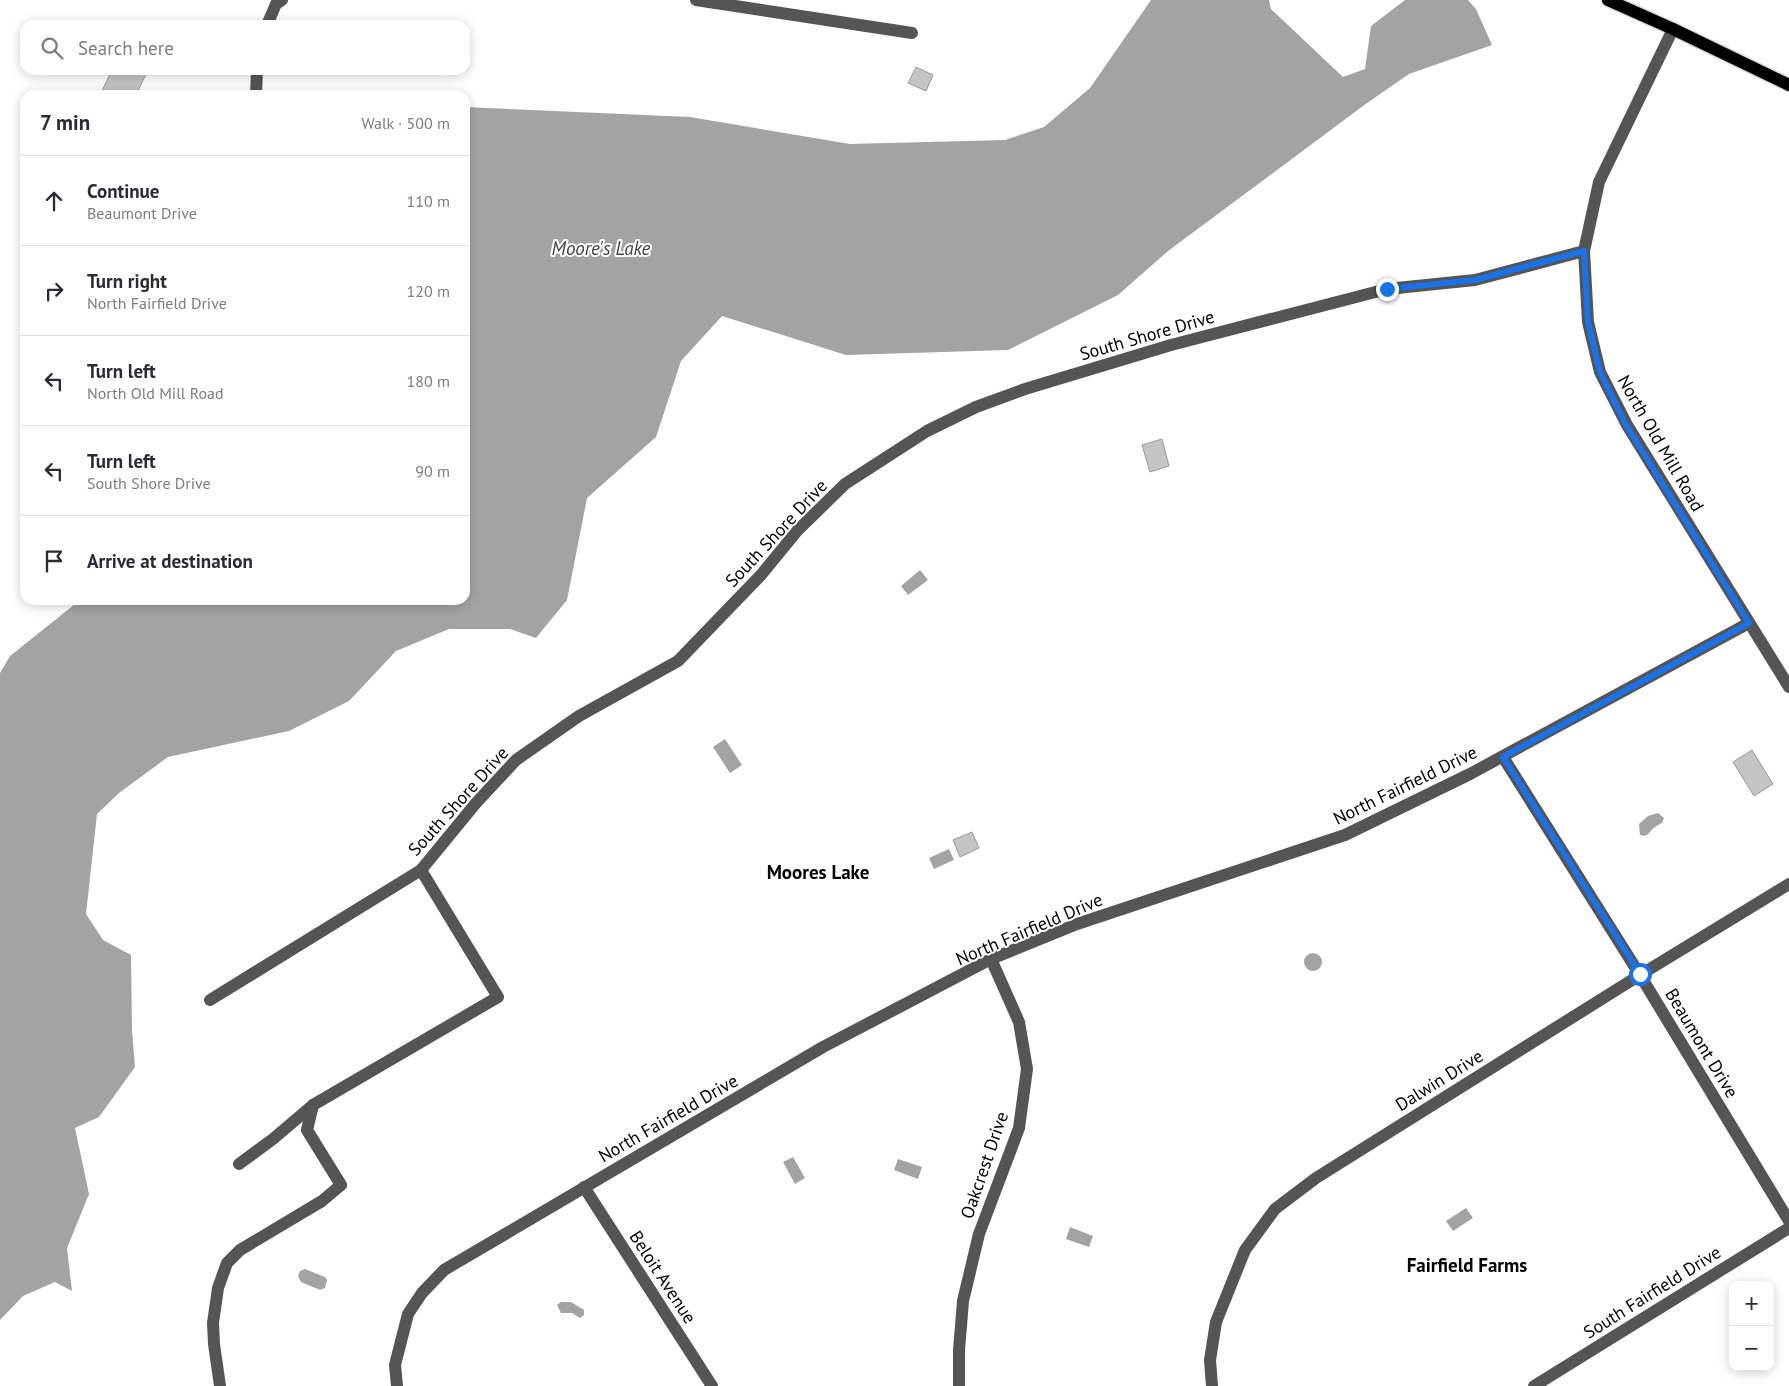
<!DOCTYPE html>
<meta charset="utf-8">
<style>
body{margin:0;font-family:"PT Sans",sans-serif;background:#f7f7f7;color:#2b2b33}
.controls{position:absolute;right:15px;bottom:15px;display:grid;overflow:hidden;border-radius:10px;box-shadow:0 2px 12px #0003}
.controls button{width:45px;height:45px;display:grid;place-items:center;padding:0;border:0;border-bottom:1px solid #e1e1e2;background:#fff;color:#2b2b33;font:25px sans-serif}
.stop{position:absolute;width:15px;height:15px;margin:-11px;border:4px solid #1a73e8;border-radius:50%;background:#fff}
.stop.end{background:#1a73e8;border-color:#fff;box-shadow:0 1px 5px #0008}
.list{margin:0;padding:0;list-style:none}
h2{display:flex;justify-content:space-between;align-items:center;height:65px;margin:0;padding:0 20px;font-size:21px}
h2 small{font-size:16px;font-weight:400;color:#7c7c81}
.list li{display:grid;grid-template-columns:32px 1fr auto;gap:15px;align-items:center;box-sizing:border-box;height:90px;padding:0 20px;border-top:1px solid #e1e1e2}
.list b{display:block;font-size:19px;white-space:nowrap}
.list p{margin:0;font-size:16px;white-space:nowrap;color:#7c7c81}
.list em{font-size:16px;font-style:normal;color:#7c7c81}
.icon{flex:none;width:28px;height:28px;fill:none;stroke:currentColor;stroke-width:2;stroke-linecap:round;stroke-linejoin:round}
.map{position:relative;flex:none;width:1789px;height:1386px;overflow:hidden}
.search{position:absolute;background:#fff;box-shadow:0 2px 12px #0003;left:20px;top:20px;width:450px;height:55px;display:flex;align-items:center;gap:12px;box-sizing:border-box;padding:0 18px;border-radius:15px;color:#7c7c81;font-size:19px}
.panel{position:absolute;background:#fff;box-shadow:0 2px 12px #0003;left:20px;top:90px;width:450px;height:515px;border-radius:15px}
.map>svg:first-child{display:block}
.water{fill:#a3a3a3}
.building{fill:#c4c4c4;stroke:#999}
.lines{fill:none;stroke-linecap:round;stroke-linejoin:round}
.major-casing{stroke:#dbdbdb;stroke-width:15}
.minor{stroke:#555;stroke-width:12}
.major{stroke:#000;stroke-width:12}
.route{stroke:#1a73e8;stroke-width:6}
.labels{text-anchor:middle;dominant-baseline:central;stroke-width:4;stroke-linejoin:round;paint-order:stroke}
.street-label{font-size:18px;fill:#000;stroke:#fff}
.water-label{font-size:19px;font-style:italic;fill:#444;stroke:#fff}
.neighbourhood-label{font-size:19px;font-weight:bold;fill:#000;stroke:#fff}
</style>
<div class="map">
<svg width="1789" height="1386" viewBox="0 0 1789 1386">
<rect width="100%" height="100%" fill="#fff"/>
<!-- water -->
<g class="water">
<path d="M 1151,0 L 1269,0 L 1271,9 L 1343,77 L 1365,69 L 1371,26 L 1405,0 L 1468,0 L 1476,9 L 1492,45 L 1409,74 L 1367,103 L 1168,251 L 1118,295 L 1008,350 L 846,355 L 722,316 L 681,361 L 656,437 L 587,498 L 567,600 L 536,638 L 510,629 L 449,629 L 396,651 L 349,701 L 289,731 L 168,757 L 119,793 L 97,814 L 86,914 L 103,940 L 131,955 L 132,1030 L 135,1067 L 99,1117 L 75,1128 L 89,1194 L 67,1248 L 72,1291 L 55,1282 L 23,1296 L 0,1320 L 0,673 L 10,656 L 80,600 L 465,600 L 465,107 L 690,117 L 850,144 L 1005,140 L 1044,127 L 1090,88 Z"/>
<path d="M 920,570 L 928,580 L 908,595 L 901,586 Z"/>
<path d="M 725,739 L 742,765 L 730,773 L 713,747 Z"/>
<path d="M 1658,813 L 1664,818 L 1662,823 C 1660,824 1658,825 1655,827 C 1649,831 1649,838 1640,835 L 1639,824 L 1648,816 Z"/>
<path d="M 949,849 L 954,860 L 934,869 L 929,858 Z"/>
<circle cx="1313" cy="962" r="9"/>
<path d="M 793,1157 L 805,1178 L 795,1184 L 783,1162 Z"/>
<path d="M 898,1159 L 922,1167 L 918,1179 L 894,1170 Z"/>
<path d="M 1466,1208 L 1473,1218 L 1453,1231 L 1446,1221 Z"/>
<path d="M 1070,1227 L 1093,1236 L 1089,1247 L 1066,1239 Z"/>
<path d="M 305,1269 L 325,1277 L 327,1280 L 325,1288 L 320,1290 L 301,1282 L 298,1276 L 300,1271 Z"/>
<path d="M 561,1302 L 571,1302 L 584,1310 L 584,1315 L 580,1318 L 572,1313 L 561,1313 L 557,1305 Z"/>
</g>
<!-- building -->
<g class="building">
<path d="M 916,67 L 933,75 L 926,91 L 908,83 Z"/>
<path d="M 112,70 L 148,70 L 136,95 L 100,95 Z"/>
<path d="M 1162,439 L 1169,466 L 1150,472 L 1142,445 Z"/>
<path d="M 1752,750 L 1773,784 L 1754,796 L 1733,762 Z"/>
<path d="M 972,832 L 979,848 L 960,857 L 953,840 Z"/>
</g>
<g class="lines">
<defs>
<path id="major" d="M 1608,0 L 1673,29 L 1789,85"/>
</defs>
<!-- major casing -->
<use href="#major" class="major-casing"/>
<!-- minor -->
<g class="minor">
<path d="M 696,0 L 912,33"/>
<path d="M 267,25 L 276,4 L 282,0"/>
<path d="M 1673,29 L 1599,182 L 1584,251 L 1588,322 L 1600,372 L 1627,425 L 1789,687"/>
<path d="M 256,95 L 257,70"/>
<path d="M 1503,757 L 1640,975 L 1789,1221"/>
<path d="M 210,1000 L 421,870 L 476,803 L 516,760 L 579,716 L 678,661 L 761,575 L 797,531 L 845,484 L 927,431 L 976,407 L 1025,389 L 1171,345 L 1387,289 L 1475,280 L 1584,251"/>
<path d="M 239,1164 L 273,1139 L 313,1105"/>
<path d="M 584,1187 L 712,1386"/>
<path d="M 220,1386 L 214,1344 L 213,1323 L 218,1288 L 227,1263 L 240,1250 L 322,1201 L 341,1185 L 307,1130 L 313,1105 L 498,997 L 421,870"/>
<path d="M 397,1386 L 395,1365 L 408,1314 L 422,1293 L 444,1270 L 823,1047 L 991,959 L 1077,924 L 1345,835 L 1470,774 L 1749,623"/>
<path d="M 959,1386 L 959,1350 L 963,1301 L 979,1234 L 1019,1128 L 1027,1069 L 1019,1022 L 991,959"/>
<path d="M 1212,1386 L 1210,1360 L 1216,1322 L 1245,1250 L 1275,1209 L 1316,1178 L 1640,975 L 1789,884"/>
<path d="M 1534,1386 L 1789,1228"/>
</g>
<!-- major -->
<use href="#major" class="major"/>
</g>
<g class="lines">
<!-- route -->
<path class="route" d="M 1387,289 L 1475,280 L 1584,251 L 1588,322 L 1600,372 L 1626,425 L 1749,623 L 1503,757 L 1640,974"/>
</g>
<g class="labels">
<!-- street labels -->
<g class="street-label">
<text transform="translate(1147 335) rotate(-16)">South Shore Drive</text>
<text transform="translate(1661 443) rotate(60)">North Old Mill Road</text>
<text transform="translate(776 533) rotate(-47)">South Shore Drive</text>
<text transform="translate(1405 785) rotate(-26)">North Fairfield Drive</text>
<text transform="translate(458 801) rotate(-48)">South Shore Drive</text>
<text transform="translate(1029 929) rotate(-23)">North Fairfield Drive</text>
<text transform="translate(1702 1043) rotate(59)">Beaumont Drive</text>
<text transform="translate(1439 1080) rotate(-32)">Dalwin Drive</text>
<text transform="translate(668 1118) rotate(-30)">North Fairfield Drive</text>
<text transform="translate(984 1165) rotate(-71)">Oakcrest Drive</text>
<text transform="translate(663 1277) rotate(57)">Beloit Avenue</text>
<text transform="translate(1652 1292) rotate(-32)">South Fairfield Drive</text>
</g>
<!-- water labels -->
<g class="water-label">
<text x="601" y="248">Moore's Lake</text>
</g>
<!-- neighbourhood labels -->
<g class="neighbourhood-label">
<text x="818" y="872">Moores Lake</text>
<text x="1467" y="1265">Fairfield Farms</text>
</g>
</g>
</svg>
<div class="controls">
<button>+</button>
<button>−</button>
</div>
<div class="stop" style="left:1640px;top:974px"></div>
<div class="stop end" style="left:1387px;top:289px"></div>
<div class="search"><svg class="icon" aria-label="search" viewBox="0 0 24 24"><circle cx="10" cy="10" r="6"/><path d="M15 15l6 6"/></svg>Search here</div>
<section class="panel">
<h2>7 min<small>Walk · 500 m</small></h2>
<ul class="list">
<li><svg class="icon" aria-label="ahead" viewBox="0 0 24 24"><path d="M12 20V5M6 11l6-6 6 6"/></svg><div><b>Continue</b><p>Beaumont Drive</p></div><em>110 m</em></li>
<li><svg class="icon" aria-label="right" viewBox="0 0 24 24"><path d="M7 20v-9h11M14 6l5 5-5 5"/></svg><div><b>Turn right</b><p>North Fairfield Drive</p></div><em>120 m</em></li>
<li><svg class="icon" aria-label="left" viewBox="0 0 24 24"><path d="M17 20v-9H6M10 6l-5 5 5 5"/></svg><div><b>Turn left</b><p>North Old Mill Road</p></div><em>180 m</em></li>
<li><svg class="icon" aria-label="left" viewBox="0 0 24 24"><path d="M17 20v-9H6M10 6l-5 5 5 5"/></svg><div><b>Turn left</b><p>South Shore Drive</p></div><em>90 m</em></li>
<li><svg class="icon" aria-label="arrive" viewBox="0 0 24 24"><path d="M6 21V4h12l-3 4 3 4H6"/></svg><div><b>Arrive at destination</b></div></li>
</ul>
</section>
</div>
